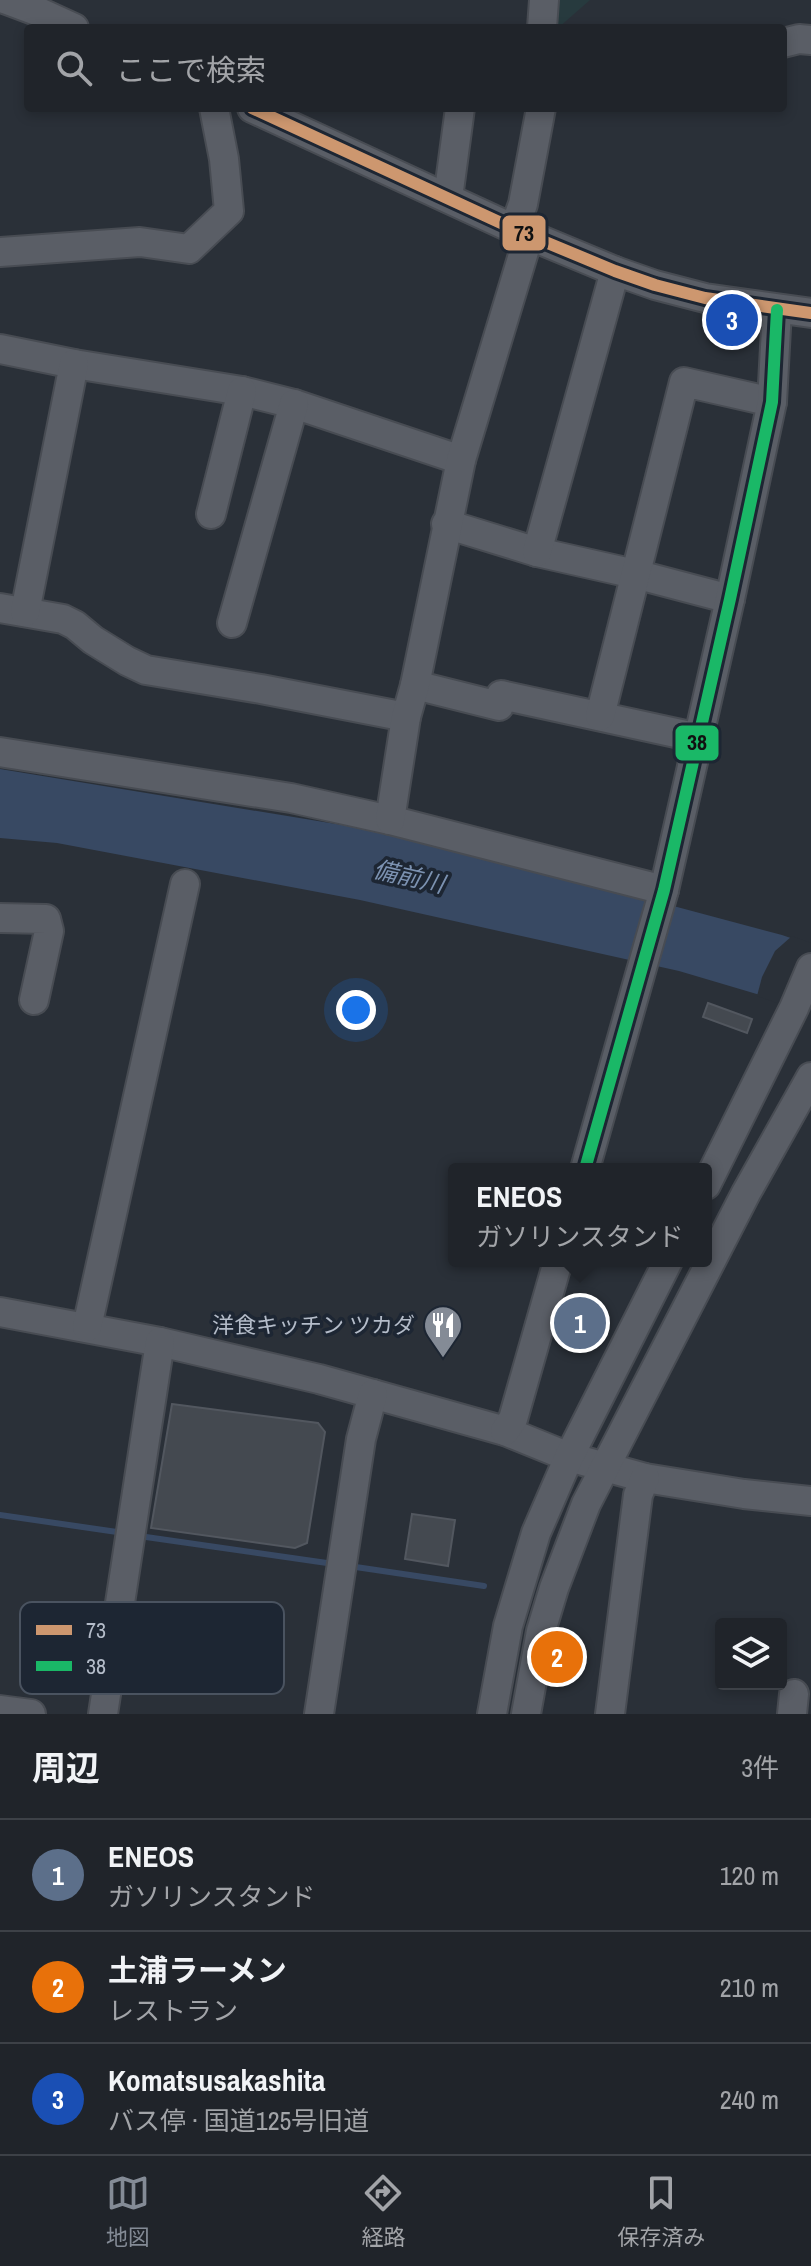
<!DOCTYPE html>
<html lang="ja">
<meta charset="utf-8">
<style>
body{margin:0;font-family:"Archivo Narrow","Noto Sans JP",sans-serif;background:#2d3036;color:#f1f3f6}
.controls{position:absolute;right:24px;bottom:24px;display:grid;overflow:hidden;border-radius:8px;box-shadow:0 4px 12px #0003}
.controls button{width:72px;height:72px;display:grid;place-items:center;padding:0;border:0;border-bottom:2px solid #3d4147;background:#20242a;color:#f1f3f6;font:40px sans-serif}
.you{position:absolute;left:356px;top:1010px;width:28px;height:28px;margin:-20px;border:6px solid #fff;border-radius:50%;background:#1a73e8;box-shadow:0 0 0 12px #1a73e833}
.badge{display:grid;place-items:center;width:52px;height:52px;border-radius:50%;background:#848b96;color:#fff;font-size:26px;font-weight:700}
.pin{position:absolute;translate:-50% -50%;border:4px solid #fff;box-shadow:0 2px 8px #0006}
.popup{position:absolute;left:448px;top:1163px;width:264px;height:104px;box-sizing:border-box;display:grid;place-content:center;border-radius:8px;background:#20242a;filter:drop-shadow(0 2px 6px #0005);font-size:26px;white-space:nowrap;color:#a2a4a8}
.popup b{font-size:30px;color:#f1f3f6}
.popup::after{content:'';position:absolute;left:50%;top:100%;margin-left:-16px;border:16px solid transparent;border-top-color:#20242a}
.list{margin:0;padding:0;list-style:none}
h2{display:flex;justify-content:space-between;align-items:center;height:104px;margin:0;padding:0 32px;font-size:34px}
h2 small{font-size:26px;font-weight:400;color:#a2a4a8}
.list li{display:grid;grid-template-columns:52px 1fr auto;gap:24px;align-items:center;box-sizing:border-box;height:112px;padding:0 32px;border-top:2px solid #3d4147}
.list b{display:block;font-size:30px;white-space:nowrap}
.list p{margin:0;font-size:26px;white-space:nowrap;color:#a2a4a8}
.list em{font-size:26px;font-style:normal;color:#a2a4a8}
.icon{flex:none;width:44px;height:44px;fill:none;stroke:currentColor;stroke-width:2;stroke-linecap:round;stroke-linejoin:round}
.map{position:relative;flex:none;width:811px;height:1714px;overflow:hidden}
.search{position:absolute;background:#20242a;box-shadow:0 4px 12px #0003;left:24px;right:24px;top:24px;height:88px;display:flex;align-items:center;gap:20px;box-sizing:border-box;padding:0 28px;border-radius:8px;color:#a2a4a8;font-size:30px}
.sheet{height:440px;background:#20242a}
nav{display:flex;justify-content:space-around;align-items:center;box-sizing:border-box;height:112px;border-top:2px solid #3d4147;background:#20242a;font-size:22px;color:#a2a4a8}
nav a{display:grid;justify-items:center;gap:4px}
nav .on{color:#848b96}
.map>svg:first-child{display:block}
.green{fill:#273a3e}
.water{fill:#384963}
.pier{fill:#2a3038}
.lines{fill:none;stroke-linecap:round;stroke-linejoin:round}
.stream{stroke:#384963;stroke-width:6}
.building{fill:#444950;stroke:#52575f;stroke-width:2}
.minor-casing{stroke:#484c53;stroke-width:32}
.minor{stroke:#5a5e66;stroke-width:28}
.bus-1-casing{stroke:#1d2633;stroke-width:18}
.bus-2-casing{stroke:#1d2633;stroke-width:18}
.bus-1{stroke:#cd976f;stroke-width:12}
.bus-2{stroke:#1ab867;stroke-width:12}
.labels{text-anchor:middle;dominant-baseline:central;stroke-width:7;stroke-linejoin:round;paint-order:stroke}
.poi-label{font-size:22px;fill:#b4bcc9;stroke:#1d2633;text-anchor:end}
.water-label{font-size:24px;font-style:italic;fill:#7c92b1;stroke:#1d2633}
.key{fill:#1d2633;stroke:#4a5360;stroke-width:2}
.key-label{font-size:22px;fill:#b4bcc9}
.line-badge{stroke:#1d2633;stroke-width:3}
.pale-badge-label{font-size:22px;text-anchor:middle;font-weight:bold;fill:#111}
</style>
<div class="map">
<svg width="811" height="1714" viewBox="0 0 811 1714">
<rect width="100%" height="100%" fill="#2a3038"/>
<!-- green -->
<path class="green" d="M 556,0 L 590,0 L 558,28 L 555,28 Z"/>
<!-- water -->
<path class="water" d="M 0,769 L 415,837 L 782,935 L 811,945 L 760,995 L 679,971 L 360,900 L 57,843 L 0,838 Z"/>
<!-- pier -->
<path class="pier" d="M 792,936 L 811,943 L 811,1015 L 757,996 L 762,977 L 775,951 Z"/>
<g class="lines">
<!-- stream -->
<g class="stream">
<path d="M 0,1515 L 124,1533"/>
<path d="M 139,1536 L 334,1564"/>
<path d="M 349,1566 L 484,1586"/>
</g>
</g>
<!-- building -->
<g class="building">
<path d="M 708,1003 L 752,1019 L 747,1033 L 703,1017 Z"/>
<path d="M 172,1404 L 318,1423 L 325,1432 L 307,1543 L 295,1548 L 151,1528 Z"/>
<path d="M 412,1514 L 455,1520 L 448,1566 L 405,1559 Z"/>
</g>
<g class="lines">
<defs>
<g id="minor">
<path d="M 7,0 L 39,12 L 74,28"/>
<path d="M 542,28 L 544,0"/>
<path d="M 783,43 L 799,39 L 811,40"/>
<path d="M 252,108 L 514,229 L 615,271 L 655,285 L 705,298 L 811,313"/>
<path d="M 448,198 L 460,108"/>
<path d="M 514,229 L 523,204 L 541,108"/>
<path d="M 0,252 L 140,242 L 189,249 L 229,211 L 224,159 L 214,108"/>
<path d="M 0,349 L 74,364 L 242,391 L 294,404 L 461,460"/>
<path d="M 211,514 L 242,391"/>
<path d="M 446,524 L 537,552 L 635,574 L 730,599"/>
<path d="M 537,552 L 615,271"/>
<path d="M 0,608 L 63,619 L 75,625 L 93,640 L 127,661 L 146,670 L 261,689 L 406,717"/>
<path d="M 25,612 L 74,364"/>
<path d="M 232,623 L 294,404"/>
<path d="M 415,685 L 499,706 L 501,695 L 699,738"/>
<path d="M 600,716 L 684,382 L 772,402"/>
<path d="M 0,752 L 291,798 L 390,820 L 664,890"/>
<path d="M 390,820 L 406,717 L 415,685 L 461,460 L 529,235"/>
<path d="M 0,918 L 46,919 L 49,931 L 34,1000"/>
<path d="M 585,1169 L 664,890 L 730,599 L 772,402 L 777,310"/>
<path d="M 706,1185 L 794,1008 L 811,968"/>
<path d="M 0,1312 L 160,1342 L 319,1379 L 505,1431 L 569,1457 L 645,1478 L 744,1494 L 811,1501"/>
<path d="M 87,1327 L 185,884"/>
<path d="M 505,1431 L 513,1419 L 558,1261"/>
<path d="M 0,1710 L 31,1714"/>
<path d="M 103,1714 L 160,1342"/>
<path d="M 319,1714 L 361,1439 L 373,1394"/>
<path d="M 492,1714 L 508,1626 L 536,1533 L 569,1457 L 668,1261"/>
<path d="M 526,1714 L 541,1631 L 554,1588 L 586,1504 L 746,1193 L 811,1077"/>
<path d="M 610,1714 L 638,1495 L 645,1478"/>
<path d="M 792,1714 L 794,1694"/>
</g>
</defs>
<!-- minor casing -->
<use href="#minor" class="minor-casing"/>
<!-- minor -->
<use href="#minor" class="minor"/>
<defs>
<path id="bus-1" d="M 252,108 L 514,229 L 615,271 L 655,285 L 705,298 L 811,313"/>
<path id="bus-2" d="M 585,1169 L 664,890 L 730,599 L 772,402 L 777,310"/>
</defs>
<!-- bus-1 casing -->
<use href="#bus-1" class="bus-1-casing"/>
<!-- bus-2 casing -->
<use href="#bus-2" class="bus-2-casing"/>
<!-- bus-1 -->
<use href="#bus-1" class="bus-1"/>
<!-- bus-2 -->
<use href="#bus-2" class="bus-2"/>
</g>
<!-- icons -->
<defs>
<symbol id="restaurant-pin" viewBox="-11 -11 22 30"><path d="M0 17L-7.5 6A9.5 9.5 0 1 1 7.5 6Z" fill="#848b96" stroke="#1d2633"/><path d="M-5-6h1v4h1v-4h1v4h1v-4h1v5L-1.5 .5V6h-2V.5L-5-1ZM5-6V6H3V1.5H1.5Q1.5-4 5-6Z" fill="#fff"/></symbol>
</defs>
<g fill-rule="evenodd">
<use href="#restaurant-pin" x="421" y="1303" width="44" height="60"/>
</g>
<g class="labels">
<!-- poi labels -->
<g class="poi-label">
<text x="415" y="1325">洋食キッチン ツカダ</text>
</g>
<!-- water labels -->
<g class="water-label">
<text transform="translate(409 876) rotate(13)">備前川</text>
</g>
</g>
<!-- legend -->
<rect x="20" y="1602" width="264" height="92" rx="12" class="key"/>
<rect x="36" y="1625" width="36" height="10" fill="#cd976f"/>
<rect x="36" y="1661" width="36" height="10" fill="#1ab867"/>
<g class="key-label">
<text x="86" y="1638">73</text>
<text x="86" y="1674">38</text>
</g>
<g class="line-badge">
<rect x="501" y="214" width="46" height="38" rx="8" fill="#cd976f"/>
<rect x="674" y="724" width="46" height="38" rx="8" fill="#1ab867"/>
</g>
<g class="pale-badge-label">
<text x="524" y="241">73</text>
<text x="697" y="750">38</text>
</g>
</svg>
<div class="controls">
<button><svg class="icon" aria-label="layers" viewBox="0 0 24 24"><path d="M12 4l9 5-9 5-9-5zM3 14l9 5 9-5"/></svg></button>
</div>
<div class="you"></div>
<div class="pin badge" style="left:580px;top:1323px;background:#5c6f8a">1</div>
<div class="popup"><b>ENEOS</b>ガソリンスタンド</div>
<div class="pin badge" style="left:557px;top:1657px;background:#e8710a">2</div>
<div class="pin badge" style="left:732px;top:320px;background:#1a4fb4">3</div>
<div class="search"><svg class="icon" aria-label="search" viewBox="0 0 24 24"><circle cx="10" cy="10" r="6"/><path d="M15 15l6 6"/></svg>ここで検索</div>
</div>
<section class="sheet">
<h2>周辺<small>3件</small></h2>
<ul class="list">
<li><span class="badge" style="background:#5c6f8a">1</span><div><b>ENEOS</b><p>ガソリンスタンド</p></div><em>120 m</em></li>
<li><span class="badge" style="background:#e8710a">2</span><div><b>土浦ラーメン</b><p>レストラン</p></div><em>210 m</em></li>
<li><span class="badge" style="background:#1a4fb4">3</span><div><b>Komatsusakashita</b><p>バス停 · 国道125号旧道</p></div><em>240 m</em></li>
</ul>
</section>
<nav>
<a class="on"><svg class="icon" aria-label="map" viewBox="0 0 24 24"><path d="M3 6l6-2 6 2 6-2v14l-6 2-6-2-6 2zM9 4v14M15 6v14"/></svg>地図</a>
<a><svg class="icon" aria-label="directions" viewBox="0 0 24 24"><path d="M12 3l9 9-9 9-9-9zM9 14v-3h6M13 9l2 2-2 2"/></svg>経路</a>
<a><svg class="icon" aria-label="saved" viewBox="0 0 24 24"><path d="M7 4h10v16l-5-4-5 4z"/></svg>保存済み</a>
</nav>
